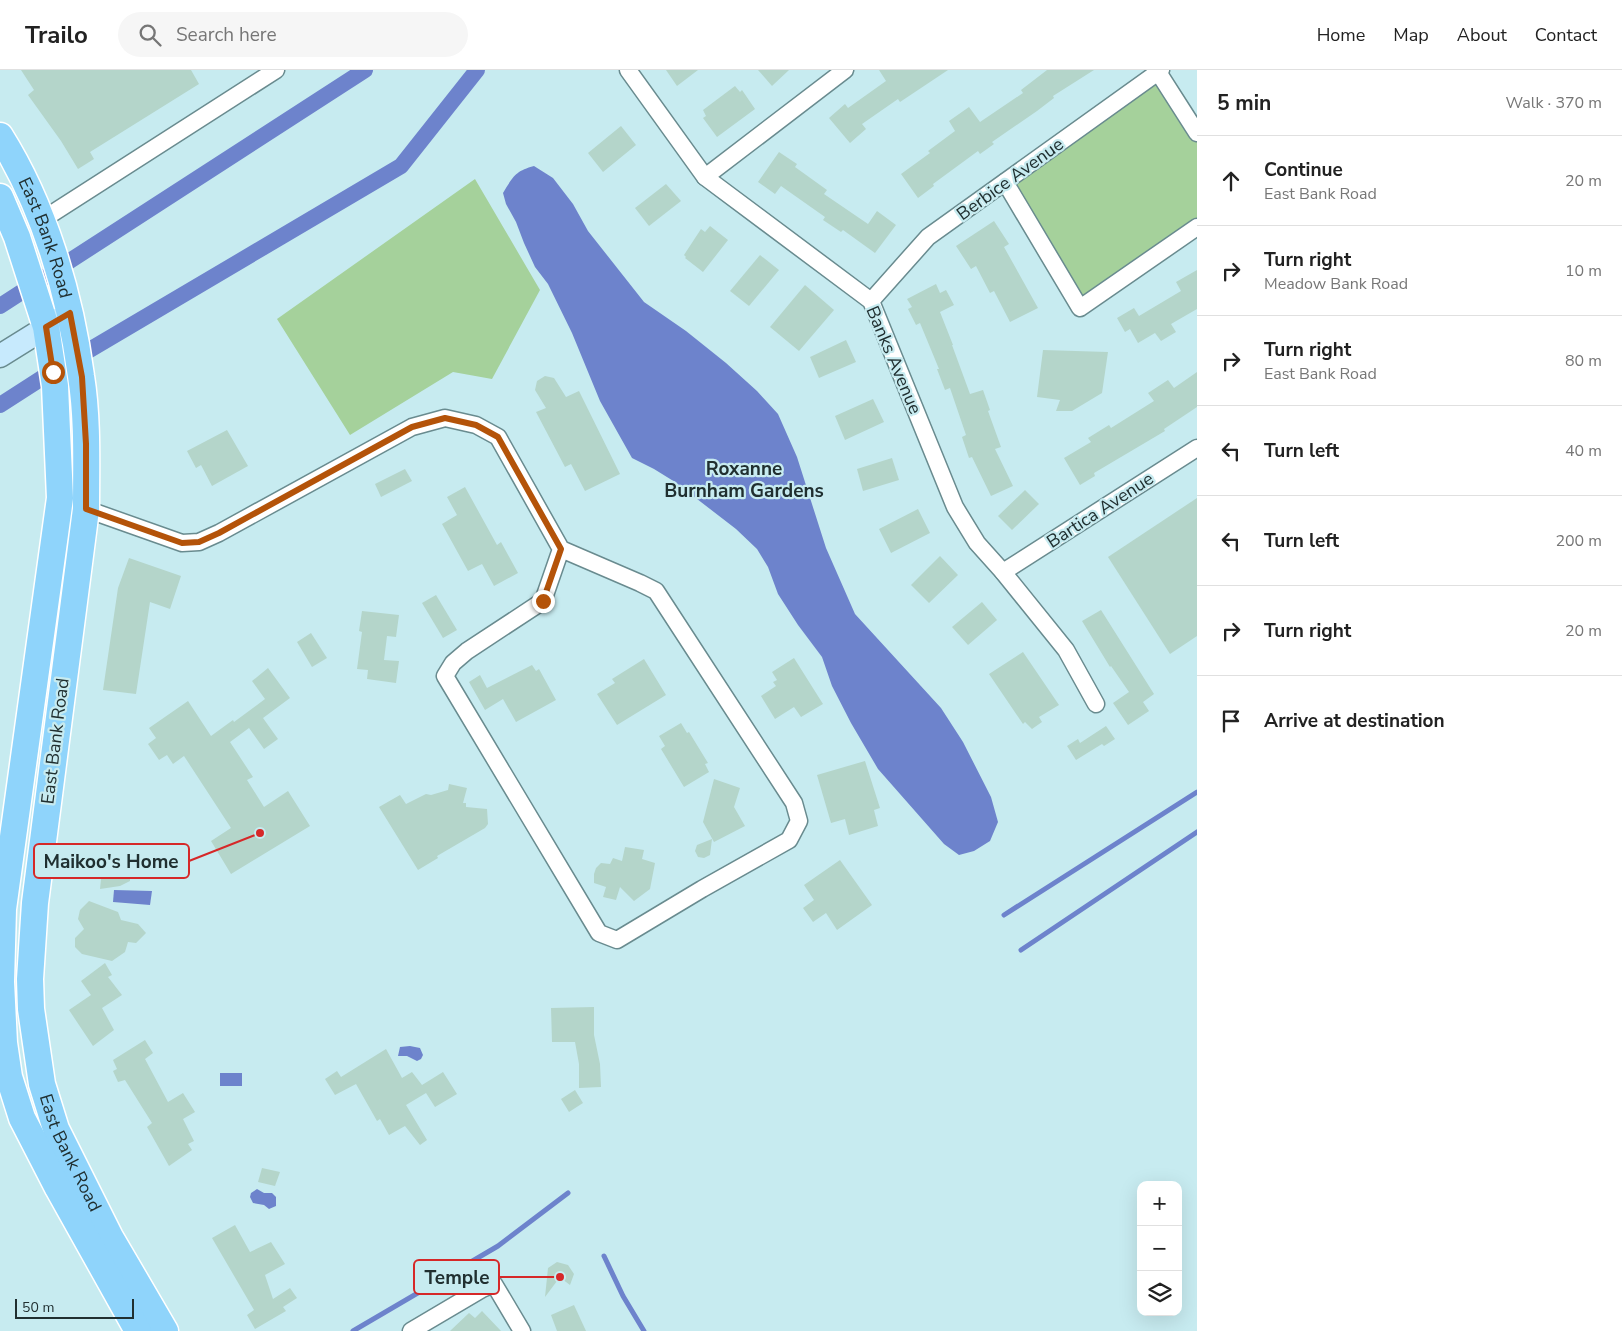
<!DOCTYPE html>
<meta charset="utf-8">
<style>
body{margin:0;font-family:"Nunito Sans",sans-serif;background:#f6f6f6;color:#222}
.controls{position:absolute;right:15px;bottom:15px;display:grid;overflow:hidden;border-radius:10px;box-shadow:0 5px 20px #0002}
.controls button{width:45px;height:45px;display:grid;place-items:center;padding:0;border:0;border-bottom:1px solid #e0e0e0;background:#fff;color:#222;font:25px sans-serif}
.scale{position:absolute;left:15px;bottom:12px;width:119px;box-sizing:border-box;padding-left:5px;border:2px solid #202f30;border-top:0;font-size:14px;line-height:18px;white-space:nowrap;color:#202f30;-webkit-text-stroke:4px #c7ebf0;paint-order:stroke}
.stop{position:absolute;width:15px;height:15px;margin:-11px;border:4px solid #b45309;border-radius:50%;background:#fff}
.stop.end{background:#b45309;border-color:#fff;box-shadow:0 1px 5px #0008}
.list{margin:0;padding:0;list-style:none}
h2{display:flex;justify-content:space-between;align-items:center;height:65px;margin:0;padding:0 20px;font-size:21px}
h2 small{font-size:16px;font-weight:400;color:#767676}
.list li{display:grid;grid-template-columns:32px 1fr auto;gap:15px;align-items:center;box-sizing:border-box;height:90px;padding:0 20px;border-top:1px solid #e0e0e0}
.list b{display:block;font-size:19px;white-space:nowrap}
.list p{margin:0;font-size:16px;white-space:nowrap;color:#767676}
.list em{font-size:16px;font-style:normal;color:#767676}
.icon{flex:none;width:28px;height:28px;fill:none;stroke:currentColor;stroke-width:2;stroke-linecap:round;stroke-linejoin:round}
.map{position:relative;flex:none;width:1197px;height:1261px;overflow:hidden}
header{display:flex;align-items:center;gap:30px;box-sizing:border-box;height:70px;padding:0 25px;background:#fff;border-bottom:1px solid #e0e0e0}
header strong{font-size:24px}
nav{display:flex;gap:28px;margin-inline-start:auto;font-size:18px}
.search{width:350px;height:45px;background:#f6f6f6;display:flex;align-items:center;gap:12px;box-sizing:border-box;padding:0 18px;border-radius:28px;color:#767676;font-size:19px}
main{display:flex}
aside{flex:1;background:#fff}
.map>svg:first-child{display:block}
.green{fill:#a5d19b}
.water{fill:#6d83cc}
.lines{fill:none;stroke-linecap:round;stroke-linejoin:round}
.stream{stroke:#6d83cc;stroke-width:5}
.canal{stroke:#6d83cc;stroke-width:16}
.building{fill:#b4d5ca}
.street-casing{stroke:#698b8f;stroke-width:19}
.secondary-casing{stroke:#698b8f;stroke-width:25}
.primary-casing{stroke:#fff;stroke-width:29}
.street{stroke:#fff;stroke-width:16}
.secondary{stroke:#c7eafd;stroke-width:22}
.primary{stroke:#8fd4fb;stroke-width:26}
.route{stroke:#b45309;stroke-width:6}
.labels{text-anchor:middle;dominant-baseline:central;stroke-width:4.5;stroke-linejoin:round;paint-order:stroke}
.street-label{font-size:18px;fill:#202f30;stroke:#c7ebf0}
.neighbourhood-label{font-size:19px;font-weight:bold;fill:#202f30;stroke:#c7ebf0}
.leader{fill:none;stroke:#d62828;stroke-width:2}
.callout-dot{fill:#d62828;stroke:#c7ebf0;stroke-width:2}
.callout{fill:#c7ebf0;stroke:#d62828;stroke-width:2}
.callout-label{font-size:19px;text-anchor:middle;font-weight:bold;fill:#202f30}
</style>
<header>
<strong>Trailo</strong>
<div class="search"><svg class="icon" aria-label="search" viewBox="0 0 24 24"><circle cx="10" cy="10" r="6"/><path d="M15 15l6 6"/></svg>Search here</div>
<nav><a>Home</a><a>Map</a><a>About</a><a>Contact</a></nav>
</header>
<main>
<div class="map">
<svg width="1197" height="1261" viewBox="0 0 1197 1261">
<rect width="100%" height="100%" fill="#c7ebf0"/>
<!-- green -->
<g class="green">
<path d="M 1158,2 L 1197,63 L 1197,157 L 1080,238 L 1005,112 Z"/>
<path d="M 475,109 L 540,220 L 492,309 L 453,302 L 350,365 L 277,249 Z"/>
</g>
<!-- water -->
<g class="water">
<path d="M 534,96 L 553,108 L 573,134 L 588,161 L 644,232 L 686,261 L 726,293 L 757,321 L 778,344 L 797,387 L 826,478 L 855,544 L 941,638 L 963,672 L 991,727 L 998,752 L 990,771 L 974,781 L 959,785 L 944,774 L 878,699 L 851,653 L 832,616 L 822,587 L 798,555 L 778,524 L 768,497 L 757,479 L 736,459 L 675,412 L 654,399 L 632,388 L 600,331 L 572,263 L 548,214 L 535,197 L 524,173 L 516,152 L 506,134 L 503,123 C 513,107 515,101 534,96 Z"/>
<path d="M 114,820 L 152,821 L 150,835 L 113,832 Z"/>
<path d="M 410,976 L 420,978 L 423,985 L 421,989 L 417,991 L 407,986 L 398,986 L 400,977 Z"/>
<rect x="220" y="1003" width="22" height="13"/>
<path d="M 257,1119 L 264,1123 L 272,1123 L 276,1127 L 276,1136 L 269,1139 L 264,1135 L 253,1133 L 250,1127 L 251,1123 Z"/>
</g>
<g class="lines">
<!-- stream -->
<g class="stream">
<path d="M 1004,845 L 1197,722"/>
<path d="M 1021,880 L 1197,762"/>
<path d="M 604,1186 L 623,1226 L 644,1261"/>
<path d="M 353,1261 L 498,1176 L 568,1123"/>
</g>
<!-- canal -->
<g class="canal">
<path d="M 0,236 L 365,0"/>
<path d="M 0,335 L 42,308 L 401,96 L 477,0"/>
</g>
</g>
<!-- building -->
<g class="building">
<path d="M 21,0 L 191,0 L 199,14 L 90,82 L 94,89 L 78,99 L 61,71 L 28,25 L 34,20 Z"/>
<path d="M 666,0 L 698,0 L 677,16 Z"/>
<path d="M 758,0 L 789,0 L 772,16 Z"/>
<path d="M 879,0 L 948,0 L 900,32 L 898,29 L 862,54 L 866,59 L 850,73 L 829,48 L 845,34 L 848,38 L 886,11 Z"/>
<path d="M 1047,0 L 1094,0 L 1053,26 L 1054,28 L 1037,41 L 992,72 L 994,74 L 980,84 L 978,81 L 933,114 L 934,116 L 918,128 L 901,104 L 930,83 L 928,81 L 955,61 L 949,51 L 969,37 L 980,52 L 1023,23 L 1021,20 Z"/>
<path d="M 735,16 L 740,22 L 742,20 L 755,39 L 717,67 L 703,48 L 706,46 L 703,40 Z"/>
<path d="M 621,56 L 636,75 L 603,102 L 588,83 Z"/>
<path d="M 779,82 L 797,94 L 795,97 L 827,120 L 824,124 L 868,154 L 877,141 L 896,155 L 875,183 L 843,160 L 841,162 L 823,150 L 825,147 L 781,116 L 775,124 L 758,112 Z"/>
<path d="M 666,114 L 681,131 L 649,156 L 635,138 Z"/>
<path d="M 994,151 L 1009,174 L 1004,177 L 1038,238 L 1010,252 L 994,221 L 990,223 L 976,196 L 971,199 L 956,176 Z"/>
<path d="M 710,156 L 728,170 L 703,202 L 685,188 L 686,187 L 684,185 L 701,159 L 705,162 Z"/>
<path d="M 760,185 L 779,200 L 749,236 L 730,221 Z"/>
<path d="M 1197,200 L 1197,239 L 1171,254 L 1176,262 L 1161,271 L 1155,263 L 1138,273 L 1130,259 L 1125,262 L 1117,248 L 1134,238 L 1139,246 L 1181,221 L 1176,212 Z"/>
<path d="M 936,214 L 940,223 L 946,220 L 954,235 L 940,242 L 953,275 L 952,275 L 970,324 L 983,320 L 990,340 L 988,341 L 1001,377 L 995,379 L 1013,416 L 991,426 L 972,387 L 969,388 L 962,367 L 966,365 L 950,318 L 945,320 L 937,299 L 939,299 L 920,253 L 916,255 L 908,239 L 912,237 L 907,229 Z"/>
<path d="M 805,215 L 834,240 L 799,281 L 770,257 Z"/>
<path d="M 846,270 L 856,292 L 819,308 L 810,287 Z"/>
<path d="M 1043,280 L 1108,282 L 1102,323 L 1072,341 L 1056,341 L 1060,330 L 1037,327 Z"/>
<path d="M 1197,302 L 1197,337 L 1164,359 L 1165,361 L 1094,403 L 1095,406 L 1080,415 L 1064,388 L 1091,372 L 1088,368 L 1109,355 L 1111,358 L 1154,331 L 1148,323 L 1168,310 L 1174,318 Z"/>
<path d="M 545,306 L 554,308 L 566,327 L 579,321 L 620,404 L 585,421 L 571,394 L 565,397 L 536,342 L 546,338 L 535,320 L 537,311 Z"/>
<path d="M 873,329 L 884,352 L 845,370 L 835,346 Z"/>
<path d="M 227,360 L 248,396 L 212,416 L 201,395 L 196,398 L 187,381 Z"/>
<path d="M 892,388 L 899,410 L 863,421 L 857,399 Z"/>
<path d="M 405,399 L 412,411 L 381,427 L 375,414 Z"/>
<path d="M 465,417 L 497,475 L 501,472 L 518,503 L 494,516 L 482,494 L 468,501 L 442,454 L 457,445 L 447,427 Z"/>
<path d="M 1025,420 L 1039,434 L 1012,460 L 998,446 Z"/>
<path d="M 1197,428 L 1197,566 L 1170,584 L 1108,487 Z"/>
<path d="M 918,439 L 930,463 L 891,483 L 879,459 Z"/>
<path d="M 940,486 L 958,505 L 929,533 L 911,515 Z"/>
<path d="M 129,488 L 181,506 L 170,539 L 150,532 L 136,624 L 103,620 L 118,518 Z"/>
<path d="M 436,525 L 457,560 L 443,568 L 422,533 Z"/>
<path d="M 982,532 L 997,550 L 968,575 L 952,557 Z"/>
<path d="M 1101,540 L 1154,624 L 1143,632 L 1149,641 L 1128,655 L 1113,633 L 1129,622 L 1111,596 L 1110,597 L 1082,551 Z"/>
<path d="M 362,541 L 399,545 L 396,567 L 387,566 L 384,590 L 399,591 L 396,613 L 367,609 L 368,600 L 357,599 L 362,562 L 359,561 Z"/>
<path d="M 311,563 L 327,588 L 312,597 L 297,572 Z"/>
<path d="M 1023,582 L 1059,635 L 1039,647 L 1042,652 L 1032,659 L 1025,652 L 1023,654 L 989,604 Z"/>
<path d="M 794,588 L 823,634 L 801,647 L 794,637 L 775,649 L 761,626 L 776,616 L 773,612 L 777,610 L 772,602 Z"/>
<path d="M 644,589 L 666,625 L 617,655 L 597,624 L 615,613 L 612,609 Z"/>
<path d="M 532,595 L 536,601 L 539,599 L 556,630 L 516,652 L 503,629 L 485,640 L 469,612 L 480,605 L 487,618 Z"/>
<path d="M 268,598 L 290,628 L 263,648 L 278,669 L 264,679 L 249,658 L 230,672 L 253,707 L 247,710 L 264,737 L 288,721 L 310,756 L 231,804 L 211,771 L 231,758 L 184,686 L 173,694 L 167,685 L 159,690 L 148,674 L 156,668 L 149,658 L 188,631 L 211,666 L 233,650 L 234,652 L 265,629 L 252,611 Z"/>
<path d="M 681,653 L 687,663 L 689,662 L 708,693 L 705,694 L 709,702 L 684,717 L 661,679 L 665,676 L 659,666 Z"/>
<path d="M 1106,656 L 1115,669 L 1104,676 L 1102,674 L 1076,690 L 1067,676 L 1078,669 L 1080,673 Z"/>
<path d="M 865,691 L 880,738 L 874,740 L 878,756 L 849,765 L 845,749 L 831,753 L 817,705 Z"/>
<path d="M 714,709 L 740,718 L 734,737 L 745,756 L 714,772 L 703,752 Z"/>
<path d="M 449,714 L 467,718 L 463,733 L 466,733 L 466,737 L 487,739 L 488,754 L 485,758 L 437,786 L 438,788 L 418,800 L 379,737 L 400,725 L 406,734 L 426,724 L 431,725 L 448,720 Z"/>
<path d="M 712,769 L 710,785 L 704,788 L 698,787 L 695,781 L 697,775 Z"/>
<path d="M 625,777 L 644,780 L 642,789 L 655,793 L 650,819 L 634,831 L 620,817 L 616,830 L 603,827 L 606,817 L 594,813 L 594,804 L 596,798 L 601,793 L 610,794 L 613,788 L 622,791 Z"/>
<path d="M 840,790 L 872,835 L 837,860 L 826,843 L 813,852 L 803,838 L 814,830 L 804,815 Z"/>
<path d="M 112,791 L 124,792 L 130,801 L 130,811 L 120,816 L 100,819 L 102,799 Z"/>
<path d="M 89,831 L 118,842 L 121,850 L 138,854 L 146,863 L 136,873 L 128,872 L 125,882 L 112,891 L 82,884 L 75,877 L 75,868 L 84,859 L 78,849 L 80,840 Z"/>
<path d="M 105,893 L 112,905 L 108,907 L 122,925 L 102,938 L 114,960 L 93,976 L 69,940 L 91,925 L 81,911 Z"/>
<path d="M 594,937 L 594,965 L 600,994 L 601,1017 L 579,1018 L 579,994 L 575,972 L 552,972 L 551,938 Z"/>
<path d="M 145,970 L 153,983 L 145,989 L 168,1032 L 183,1023 L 195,1042 L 183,1049 L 194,1071 L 188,1074 L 192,1080 L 169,1096 L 147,1057 L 152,1053 L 125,1010 L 118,1012 L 113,1001 L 117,999 L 113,990 Z"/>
<path d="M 386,979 L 402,1008 L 412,1002 L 422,1015 L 443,1002 L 457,1024 L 435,1037 L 426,1023 L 406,1035 L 427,1070 L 420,1075 L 405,1056 L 389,1065 L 380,1049 L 377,1051 L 356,1014 L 335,1025 L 325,1009 L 337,1001 L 341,1007 Z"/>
<path d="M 575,1020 L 583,1033 L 569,1042 L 561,1029 Z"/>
<path d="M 262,1098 L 280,1102 L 275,1116 L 258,1112 Z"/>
<path d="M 235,1155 L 250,1182 L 271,1172 L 285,1194 L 265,1205 L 273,1229 L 290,1218 L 297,1228 L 283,1237 L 286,1241 L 255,1259 L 247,1245 L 254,1240 L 212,1168 Z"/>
<path d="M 557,1192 L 568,1195 L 574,1204 L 570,1215 L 562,1209 L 560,1213 L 557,1211 L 545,1227 L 548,1198 Z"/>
<path d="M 574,1235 L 586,1261 L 557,1261 L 551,1245 Z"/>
<path d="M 482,1241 L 501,1261 L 450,1261 L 469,1243 L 475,1248 Z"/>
</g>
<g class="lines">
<defs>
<g id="street">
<path d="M 628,0 L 705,107 L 871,231 L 955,437 L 977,473 L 1003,502 L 1066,580 L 1096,634"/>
<path d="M 1158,2 L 1197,63"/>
<path d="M 705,107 L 845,0"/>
<path d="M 1005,112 L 1080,238 L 1197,157"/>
<path d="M 42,150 L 276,0"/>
<path d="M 871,231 L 928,167 L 1161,0"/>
<path d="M 86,439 L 182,473 L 199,472 L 219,463 L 412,357 L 445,348 L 476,355 L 498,367 L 561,479 L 640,513 L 656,521 L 794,733 L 799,751 L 789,770 L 702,819 L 617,870 L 599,863 L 445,606 L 453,593 L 467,581 L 543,531 L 561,479"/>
<path d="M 1003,502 L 1197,378"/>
<path d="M 411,1261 L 482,1219 L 494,1214 L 522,1261"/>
</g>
<path id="secondary" d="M 0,286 L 61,248"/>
<g id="primary">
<path id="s1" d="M 0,66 C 44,136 70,224 81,306 C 88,350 86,395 86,439 L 35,833 L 30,909 L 31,939 L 42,1014 L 56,1059 L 110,1167 L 165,1261"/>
<path d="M 0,127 L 17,167 L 46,257 L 55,316 L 60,428 L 3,839 L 1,912 L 4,973 L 9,1007 L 22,1048 L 58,1118 L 138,1261"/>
</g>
</defs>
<!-- street casing -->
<use href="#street" class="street-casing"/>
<!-- secondary casing -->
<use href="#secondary" class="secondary-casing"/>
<!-- primary casing -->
<use href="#primary" class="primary-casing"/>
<!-- street -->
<use href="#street" class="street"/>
<!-- secondary -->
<use href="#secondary" class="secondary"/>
<!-- primary -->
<use href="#primary" class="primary"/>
</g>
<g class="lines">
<!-- route -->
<path class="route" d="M 53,302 L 46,257 L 70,243 L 82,307 L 86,374 L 86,439 L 182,473 L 199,472 L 219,463 L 412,357 L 445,348 L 476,355 L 498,367 L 561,479 L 543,531"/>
</g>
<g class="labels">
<!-- street labels -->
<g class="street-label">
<text transform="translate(1010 109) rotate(-36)">Berbice Avenue</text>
<text stroke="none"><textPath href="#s1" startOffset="112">East Bank Road</textPath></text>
<text transform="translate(894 290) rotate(67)">Banks Avenue</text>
<text transform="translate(1100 440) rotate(-33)">Bartica Avenue</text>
<text transform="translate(55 671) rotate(-83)">East Bank Road</text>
<text stroke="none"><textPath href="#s1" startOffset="1042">East Bank Road</textPath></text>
</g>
<!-- neighbourhood labels -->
<g class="neighbourhood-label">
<text x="744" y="399">Roxanne<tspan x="744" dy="22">Burnham Gardens</tspan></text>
</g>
</g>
<!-- callouts -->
<path class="leader" d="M260 763L189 791M560 1207L499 1207"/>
<g class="callout-dot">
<circle cx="260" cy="763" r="5"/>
<circle cx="560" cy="1207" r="5"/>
</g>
<g class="callout">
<rect x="34" y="774" width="155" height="34" rx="5"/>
<rect x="414" y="1190" width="85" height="34" rx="5"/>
</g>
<g class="callout-label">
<text x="111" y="798">Maikoo's Home</text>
<text x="457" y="1214">Temple</text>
</g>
</svg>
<div class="controls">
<button>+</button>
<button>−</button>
<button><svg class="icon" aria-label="layers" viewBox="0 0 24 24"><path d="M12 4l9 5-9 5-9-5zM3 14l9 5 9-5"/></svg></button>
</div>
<div class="scale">50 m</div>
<div class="stop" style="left:53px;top:302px"></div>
<div class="stop end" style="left:543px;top:531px"></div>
</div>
<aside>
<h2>5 min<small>Walk · 370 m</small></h2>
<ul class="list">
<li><svg class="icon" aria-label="ahead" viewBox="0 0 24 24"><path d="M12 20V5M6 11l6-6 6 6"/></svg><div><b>Continue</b><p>East Bank Road</p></div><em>20 m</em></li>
<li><svg class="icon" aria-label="right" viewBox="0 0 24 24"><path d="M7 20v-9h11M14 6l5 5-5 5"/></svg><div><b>Turn right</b><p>Meadow Bank Road</p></div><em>10 m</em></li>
<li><svg class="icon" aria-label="right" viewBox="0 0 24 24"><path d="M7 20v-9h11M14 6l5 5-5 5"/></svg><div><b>Turn right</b><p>East Bank Road</p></div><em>80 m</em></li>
<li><svg class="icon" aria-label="left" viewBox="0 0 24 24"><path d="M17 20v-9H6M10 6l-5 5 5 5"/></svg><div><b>Turn left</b></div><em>40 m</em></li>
<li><svg class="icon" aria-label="left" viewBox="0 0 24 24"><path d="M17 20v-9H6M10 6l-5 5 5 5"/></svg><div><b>Turn left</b></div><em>200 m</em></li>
<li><svg class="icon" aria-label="right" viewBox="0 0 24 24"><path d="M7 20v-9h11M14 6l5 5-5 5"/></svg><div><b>Turn right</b></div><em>20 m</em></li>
<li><svg class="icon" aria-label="arrive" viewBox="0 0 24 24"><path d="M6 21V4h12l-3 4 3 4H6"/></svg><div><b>Arrive at destination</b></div></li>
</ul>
</aside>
</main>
